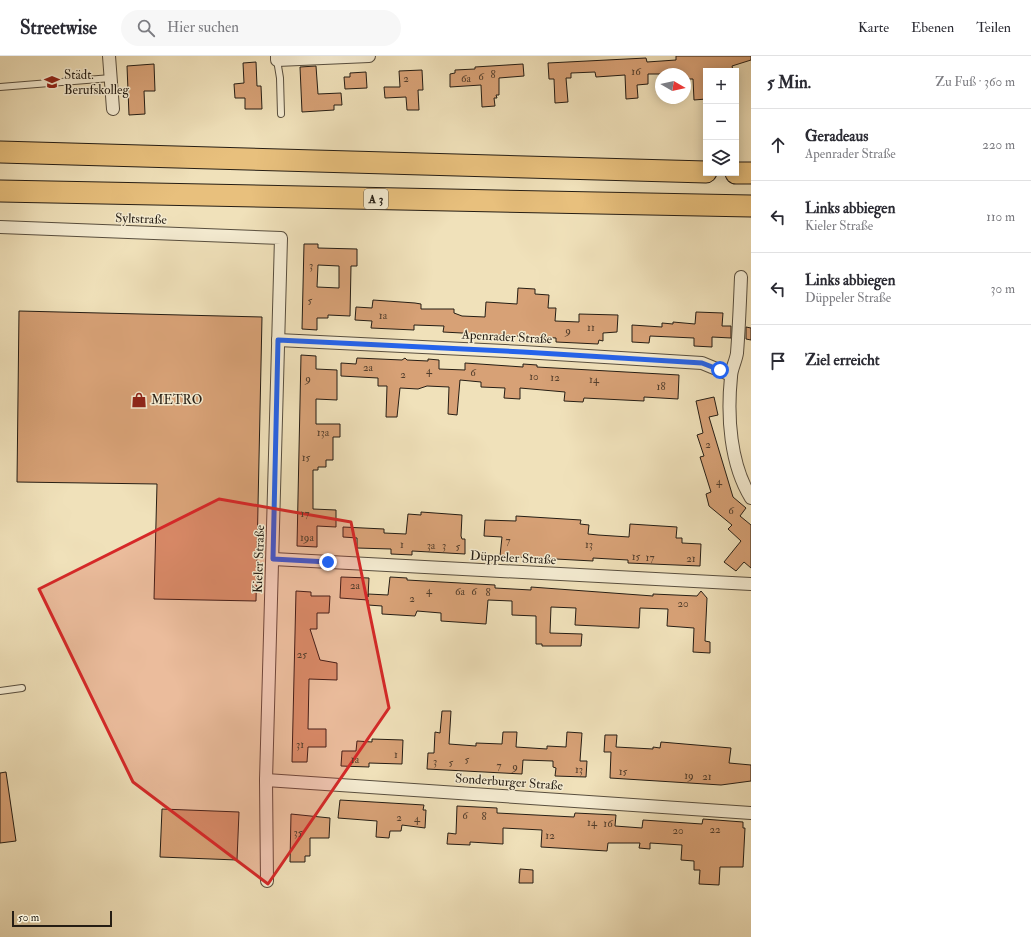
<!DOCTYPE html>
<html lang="de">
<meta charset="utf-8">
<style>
body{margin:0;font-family:"IM FELL Double Pica",serif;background:#f7f7f7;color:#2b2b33}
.controls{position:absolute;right:12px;top:12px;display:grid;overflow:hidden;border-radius:0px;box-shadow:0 2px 10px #0003}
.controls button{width:36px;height:36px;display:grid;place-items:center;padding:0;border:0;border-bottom:1px solid #e1e1e2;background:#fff;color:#2b2b33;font:20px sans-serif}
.compass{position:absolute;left:655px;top:12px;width:36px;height:36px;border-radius:50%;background:#fff;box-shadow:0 2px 10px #0003;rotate:99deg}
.scale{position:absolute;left:12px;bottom:10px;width:100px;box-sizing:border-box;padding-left:4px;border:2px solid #251d14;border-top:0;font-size:11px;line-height:14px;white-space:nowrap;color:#251d14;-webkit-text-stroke:3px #f5ecd2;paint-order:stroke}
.stop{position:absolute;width:12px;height:12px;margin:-9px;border:3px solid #2563eb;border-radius:50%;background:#fff}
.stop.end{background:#2563eb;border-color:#fff;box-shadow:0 1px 4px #0008}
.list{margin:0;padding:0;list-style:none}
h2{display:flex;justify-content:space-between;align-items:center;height:52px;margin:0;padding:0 16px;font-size:17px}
h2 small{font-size:13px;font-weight:400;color:#7c7c81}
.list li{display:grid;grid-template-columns:26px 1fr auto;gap:12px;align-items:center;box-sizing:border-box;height:72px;padding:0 16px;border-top:1px solid #e1e1e2}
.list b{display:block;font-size:15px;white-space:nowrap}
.list p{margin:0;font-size:13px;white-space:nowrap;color:#7c7c81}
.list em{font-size:13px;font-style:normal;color:#7c7c81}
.icon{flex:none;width:22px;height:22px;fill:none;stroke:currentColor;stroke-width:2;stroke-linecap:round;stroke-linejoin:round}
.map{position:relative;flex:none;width:751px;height:881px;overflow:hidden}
header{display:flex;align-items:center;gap:24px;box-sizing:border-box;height:56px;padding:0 20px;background:#fff;border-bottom:1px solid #e1e1e2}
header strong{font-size:19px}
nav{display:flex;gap:22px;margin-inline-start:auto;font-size:14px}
.search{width:280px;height:36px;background:#f7f7f7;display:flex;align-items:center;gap:10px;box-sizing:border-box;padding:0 14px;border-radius:22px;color:#7c7c81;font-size:15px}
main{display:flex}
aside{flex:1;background:#fff}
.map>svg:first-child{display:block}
.building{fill:#d7a176;stroke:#251d14;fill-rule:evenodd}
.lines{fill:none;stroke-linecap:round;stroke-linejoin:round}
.service-casing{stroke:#584e3e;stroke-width:8}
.minor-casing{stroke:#584e3e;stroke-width:14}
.motorway-casing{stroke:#251d14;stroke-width:23}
.service{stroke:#f5ecd2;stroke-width:6}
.minor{stroke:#f5ecd2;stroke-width:12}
.motorway{stroke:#e8c07d;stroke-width:21}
.route{stroke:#2563eb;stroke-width:5}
.marked{fill:#d62828;fill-opacity:0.2;stroke:#d62828;stroke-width:3;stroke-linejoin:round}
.labels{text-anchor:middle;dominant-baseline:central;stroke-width:3;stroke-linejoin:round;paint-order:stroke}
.number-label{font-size:11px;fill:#523e2c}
.shield{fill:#f5ecd2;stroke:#635b4d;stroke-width:1}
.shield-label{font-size:12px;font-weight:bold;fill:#251d14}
.poi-label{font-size:13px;fill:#251d14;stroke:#f5ecd2;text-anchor:start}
.street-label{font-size:13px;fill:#251d14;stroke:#f5ecd2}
</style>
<header>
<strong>Streetwise</strong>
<div class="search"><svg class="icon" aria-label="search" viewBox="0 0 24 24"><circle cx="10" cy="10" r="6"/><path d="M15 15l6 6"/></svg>Hier suchen</div>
<nav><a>Karte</a><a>Ebenen</a><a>Teilen</a></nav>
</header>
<main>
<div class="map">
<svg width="751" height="881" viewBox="0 0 751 881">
<rect width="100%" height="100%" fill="#f0e1ba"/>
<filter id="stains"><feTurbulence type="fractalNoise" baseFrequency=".005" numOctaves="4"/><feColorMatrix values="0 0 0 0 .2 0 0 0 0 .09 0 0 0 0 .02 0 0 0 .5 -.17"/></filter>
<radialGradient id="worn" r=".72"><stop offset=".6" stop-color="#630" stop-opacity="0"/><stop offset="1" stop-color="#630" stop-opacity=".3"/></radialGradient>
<!-- building -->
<g class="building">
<path d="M 676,0 L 751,0 L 751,4 L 732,10 L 733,14 L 704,15 L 706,43 L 694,44 L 693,23 L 685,23 L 685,18 L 648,18 L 648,28 L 637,29 L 638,42 L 626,43 L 625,19 L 596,21 L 595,16 L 571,17 L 571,22 L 566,22 L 568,46 L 555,47 L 554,23 L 549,23 L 548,7 L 646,2 L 647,6 L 676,4 Z"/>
<path d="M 256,6 L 257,30 L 261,30 L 262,53 L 245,53 L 245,42 L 235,42 L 234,28 L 244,27 L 243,7 Z"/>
<path d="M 154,8 L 155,35 L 144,35 L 145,58 L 129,59 L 127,10 Z"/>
<path d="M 523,8 L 524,20 L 499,22 L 499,39 L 496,39 L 497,42 L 494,42 L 495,50 L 482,51 L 481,29 L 450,31 L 450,18 L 455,17 L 455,14 L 475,13 L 475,11 Z"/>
<path d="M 316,10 L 318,38 L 341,37 L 342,49 L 334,49 L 334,54 L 302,56 L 300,11 Z"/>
<path d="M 422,14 L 423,34 L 418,34 L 419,54 L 407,54 L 406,41 L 385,42 L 384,31 L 400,31 L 399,15 Z"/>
<path d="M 366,16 L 367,32 L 345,33 L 344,21 L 350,21 L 350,17 Z"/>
<path d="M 304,188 L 318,188 L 318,192 L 357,193 L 357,210 L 351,210 L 350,260 L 328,259 L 328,262 L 317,262 L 317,274 L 302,273 ZM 318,209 L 339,210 L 339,232 L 317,231 Z"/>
<path d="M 518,232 L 535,233 L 535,238 L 549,239 L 548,252 L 556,252 L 555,265 L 579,266 L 579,258 L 618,259 L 617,276 L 603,277 L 603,285 L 599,284 L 598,288 L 556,286 L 556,282 L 443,276 L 444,270 L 414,269 L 414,274 L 371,272 L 372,265 L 355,264 L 356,251 L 372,252 L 373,244 L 415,247 L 421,248 L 421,253 L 454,253 L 454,257 L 462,260 L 485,261 L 486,246 L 517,248 Z"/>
<path d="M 19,255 L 262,261 L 256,545 L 154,543 L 157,428 L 17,426 Z"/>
<path d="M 696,256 L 723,257 L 722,270 L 731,270 L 731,282 L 712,281 L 712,291 L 694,290 L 694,282 L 650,280 L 649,287 L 632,286 L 632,269 L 662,271 L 662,267 L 673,268 L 673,266 L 695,268 Z"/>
<path d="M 746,271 L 751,272 L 751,284 L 746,283 Z"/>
<path d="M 301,299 L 316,300 L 316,313 L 337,314 L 337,344 L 316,343 L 316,368 L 340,368 L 340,381 L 333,381 L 333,404 L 326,404 L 326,411 L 318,411 L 318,414 L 313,414 L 313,453 L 336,454 L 336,471 L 317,470 L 317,491 L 297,490 Z"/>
<path d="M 357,302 L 402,304 L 405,302 L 407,304 L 428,305 L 428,303 L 439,304 L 439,313 L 465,314 L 465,307 L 523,311 L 523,308 L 537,309 L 537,311 L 679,319 L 678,343 L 644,341 L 644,345 L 584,342 L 583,346 L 564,345 L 565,336 L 520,332 L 520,343 L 504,342 L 505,332 L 481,331 L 481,326 L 460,324 L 457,359 L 448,358 L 449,331 L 427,330 L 418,333 L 400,332 L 397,361 L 386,361 L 387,330 L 378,330 L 378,322 L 341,320 L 341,307 L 356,308 Z"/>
<path d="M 714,341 L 718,359 L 709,361 L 733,441 L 746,452 L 740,460 L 751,469 L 751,512 L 744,506 L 736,515 L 724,506 L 741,485 L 728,473 L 732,469 L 709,450 L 706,438 L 711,436 L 700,401 L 704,400 L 697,379 L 703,377 L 696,345 Z"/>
<path d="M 421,456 L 462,459 L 461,480 L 462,483 L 465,483 L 465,498 L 412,495 L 412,499 L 391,498 L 391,493 L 357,492 L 357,482 L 343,481 L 343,471 L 384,473 L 384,477 L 406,478 L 408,458 L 421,459 Z"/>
<path d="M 516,460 L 581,464 L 580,468 L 589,469 L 588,478 L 598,479 L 629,481 L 630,468 L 677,471 L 676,482 L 682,482 L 682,487 L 701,488 L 700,510 L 628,507 L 628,504 L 593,502 L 593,505 L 500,500 L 502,481 L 484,480 L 485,464 L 516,465 Z"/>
<path d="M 341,521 L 369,522 L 368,541 L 368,538 L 388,539 L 390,521 L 407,522 L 407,524 L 495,529 L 495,532 L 531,534 L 531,531 L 653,540 L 653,538 L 697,540 L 701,535 L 707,542 L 705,585 L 710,586 L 710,597 L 693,596 L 694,572 L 667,570 L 668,553 L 640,552 L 639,572 L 575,569 L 576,552 L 551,551 L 550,577 L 582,578 L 581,590 L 542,590 L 542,588 L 536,588 L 536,560 L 512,559 L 512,545 L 488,544 L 486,568 L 441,565 L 441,557 L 417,555 L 415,560 L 382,558 L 382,550 L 368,549 L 368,544 L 340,542 Z"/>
<path d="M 296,535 L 311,536 L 311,540 L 330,540 L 329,557 L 317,557 L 317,573 L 310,573 L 320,604 L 337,607 L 337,624 L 309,623 L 308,673 L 326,673 L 326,691 L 308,691 L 307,706 L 292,706 Z"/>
<path d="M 442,655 L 451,655 L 449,688 L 476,690 L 476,687 L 502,688 L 503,676 L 517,676 L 516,691 L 547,693 L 547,690 L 566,691 L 567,676 L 582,677 L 580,705 L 587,705 L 586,721 L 555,720 L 556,712 L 553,711 L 553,705 L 523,704 L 522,718 L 427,713 L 428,697 L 434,697 L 435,676 L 440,677 Z"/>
<path d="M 605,679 L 617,679 L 616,691 L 653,693 L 653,691 L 660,692 L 661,686 L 731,692 L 729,707 L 751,709 L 751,725 L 721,729 L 610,722 L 611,696 L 604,696 Z"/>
<path d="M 372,683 L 403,684 L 402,708 L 369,707 L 369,711 L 341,710 L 342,695 L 356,695 L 357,685 L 372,686 Z"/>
<path d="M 6,716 L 16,785 L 0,787 L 0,717 Z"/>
<path d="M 340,744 L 424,749 L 423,754 L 426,754 L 425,772 L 402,769 L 401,775 L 390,775 L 389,782 L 376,781 L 377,765 L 338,762 Z"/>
<path d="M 457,750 L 497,752 L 497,757 L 574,761 L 575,757 L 616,759 L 615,770 L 642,772 L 643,764 L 702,768 L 703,763 L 743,766 L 743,772 L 745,772 L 743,811 L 720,811 L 719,829 L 699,828 L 700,814 L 694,814 L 694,805 L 681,804 L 682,789 L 650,787 L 650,793 L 639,792 L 640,787 L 608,787 L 607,795 L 541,791 L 542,774 L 503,772 L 503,788 L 470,786 L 470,789 L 447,788 L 448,777 L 456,778 Z"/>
<path d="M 162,753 L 239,756 L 237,804 L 160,801 Z"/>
<path d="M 291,758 L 330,762 L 329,782 L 310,782 L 310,800 L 305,800 L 305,806 L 290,806 Z"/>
<path d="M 520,813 L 533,814 L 533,827 L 519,827 Z"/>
</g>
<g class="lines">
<defs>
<g id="service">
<path d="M 277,4 L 280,22 L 281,58"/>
<path d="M 0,31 L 111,22"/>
<path d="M 0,635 L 22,632"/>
</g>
<g id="minor">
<path d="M 109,0 L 113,53"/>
<path d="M 277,0 L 277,4 L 369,0"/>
<path d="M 0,171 L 281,182 L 266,724 L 267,825"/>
<path d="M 741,221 C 740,246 739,272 737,297 C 736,305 731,313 731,321 C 727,360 730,408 751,442"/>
<path d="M 278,284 L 523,296 L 702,307 L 731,319"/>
<path d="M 273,503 L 751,528"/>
<path d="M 266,724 L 751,757"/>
</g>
<g id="motorway">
<path d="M 0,96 L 706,116"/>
<path d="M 736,117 L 751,117"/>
<path d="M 0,135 L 751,150"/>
</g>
</defs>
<!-- service casing -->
<use href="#service" class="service-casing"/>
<!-- minor casing -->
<use href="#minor" class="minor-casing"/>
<!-- motorway casing -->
<use href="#motorway" class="motorway-casing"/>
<!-- service -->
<use href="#service" class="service"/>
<!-- minor -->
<use href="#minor" class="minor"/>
<!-- motorway -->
<use href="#motorway" class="motorway"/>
</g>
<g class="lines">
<!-- route -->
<path class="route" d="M 328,506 L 273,503 L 278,284 L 523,296 L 702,307 L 720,314"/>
</g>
<!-- marked area -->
<path class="marked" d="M 219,443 L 351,466 L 389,652 L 268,828 L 133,726 L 39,533 Z"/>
<!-- icons -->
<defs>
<symbol id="school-bare" viewBox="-9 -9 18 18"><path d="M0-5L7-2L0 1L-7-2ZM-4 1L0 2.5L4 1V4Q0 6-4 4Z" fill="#8f2418" stroke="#f5ecd2" stroke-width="2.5" paint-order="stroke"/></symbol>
<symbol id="shop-bare" viewBox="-9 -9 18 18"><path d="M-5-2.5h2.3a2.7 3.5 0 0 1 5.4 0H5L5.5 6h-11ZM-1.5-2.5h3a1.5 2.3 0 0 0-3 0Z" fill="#8f2418" stroke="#f5ecd2" stroke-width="2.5" paint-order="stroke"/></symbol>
</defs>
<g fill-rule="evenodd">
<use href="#school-bare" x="41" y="15" width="22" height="22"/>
<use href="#shop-bare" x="128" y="333" width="22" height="22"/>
</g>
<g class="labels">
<!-- number labels -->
<g class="number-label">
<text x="636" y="15">16</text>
<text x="493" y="18">8</text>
<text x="481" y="20">6</text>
<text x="406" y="22">2</text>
<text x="466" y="22">6a</text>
<text x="311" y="209">3</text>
<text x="310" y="244">5</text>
<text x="383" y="259">1a</text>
<text x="591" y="271">11</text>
<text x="568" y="274">9</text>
<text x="368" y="311">2a</text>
<text x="429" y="314">4</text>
<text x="473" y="316">6</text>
<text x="403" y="318">2</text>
<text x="534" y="320">10</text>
<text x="555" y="321">12</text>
<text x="308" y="322">9</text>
<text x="594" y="323">14</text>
<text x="661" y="330">18</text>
<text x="323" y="376">13a</text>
<text x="708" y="388">2</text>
<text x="306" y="401">15</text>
<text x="719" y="425">4</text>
<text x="731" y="454">6</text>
<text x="305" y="457">17</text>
<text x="307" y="481">19a</text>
<text x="508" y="484">7</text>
<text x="402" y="488">1</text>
<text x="589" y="488">13</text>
<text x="431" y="489">3a</text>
<text x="444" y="489">3</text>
<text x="458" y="490">5</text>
<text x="636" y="500">15</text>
<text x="650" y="501">17</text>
<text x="691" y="502">21</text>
<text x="355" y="529">2a</text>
<text x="429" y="534">4</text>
<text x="460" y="535">6a</text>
<text x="474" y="535">6</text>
<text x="488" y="536">8</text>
<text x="412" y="542">2</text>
<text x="683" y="547">20</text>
<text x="302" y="598">25</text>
<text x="300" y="688">31</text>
<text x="396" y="698">1</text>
<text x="355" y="703">1a</text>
<text x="467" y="703">5</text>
<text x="435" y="705">3</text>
<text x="451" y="706">5</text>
<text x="499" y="709">7</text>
<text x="515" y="710">9</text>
<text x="579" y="713">13</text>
<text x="623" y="715">15</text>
<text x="689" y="719">19</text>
<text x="707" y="720">21</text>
<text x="465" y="759">6</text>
<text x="484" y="760">8</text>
<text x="399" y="761">2</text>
<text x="417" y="762">4</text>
<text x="592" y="766">14</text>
<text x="608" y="767">16</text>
<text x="715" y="773">22</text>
<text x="678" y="774">20</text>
<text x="298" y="776">35</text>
<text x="550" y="779">12</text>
</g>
<!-- shield labels -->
<rect class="shield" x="364" y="133" width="24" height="20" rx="3"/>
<g class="shield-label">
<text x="376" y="143">A 3</text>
</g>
<!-- poi labels -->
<g class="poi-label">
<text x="64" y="19">Städt.<tspan x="64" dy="15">Berufskolleg</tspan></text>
<text x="151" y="344">METRO</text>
</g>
<!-- street labels -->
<g class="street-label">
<text transform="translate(141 163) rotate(2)">Syltstraße</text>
<text transform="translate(507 281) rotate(3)">Apenrader Straße</text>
<text transform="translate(513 502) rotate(3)">Düppeler Straße</text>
<text transform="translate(259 503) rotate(-88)">Kieler Straße</text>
<text transform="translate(509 726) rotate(4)">Sonderburger Straße</text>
</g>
</g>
<rect width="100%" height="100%" filter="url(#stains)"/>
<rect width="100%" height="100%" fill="url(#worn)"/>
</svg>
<div class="controls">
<button>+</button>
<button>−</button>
<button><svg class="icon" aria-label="layers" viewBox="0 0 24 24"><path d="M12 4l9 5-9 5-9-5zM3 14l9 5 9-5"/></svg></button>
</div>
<svg class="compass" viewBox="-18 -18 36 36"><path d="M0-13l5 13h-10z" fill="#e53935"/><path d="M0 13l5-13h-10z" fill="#7c7c81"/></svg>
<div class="scale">50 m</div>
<div class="stop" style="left:720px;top:314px"></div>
<div class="stop end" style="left:328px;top:506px"></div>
</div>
<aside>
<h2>5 Min.<small>Zu Fuß · 360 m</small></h2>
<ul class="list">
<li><svg class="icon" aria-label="ahead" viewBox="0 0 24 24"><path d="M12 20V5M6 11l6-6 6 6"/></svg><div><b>Geradeaus</b><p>Apenrader Straße</p></div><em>220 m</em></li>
<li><svg class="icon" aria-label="left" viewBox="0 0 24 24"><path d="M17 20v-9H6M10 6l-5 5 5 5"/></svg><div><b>Links abbiegen</b><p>Kieler Straße</p></div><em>110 m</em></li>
<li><svg class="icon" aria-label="left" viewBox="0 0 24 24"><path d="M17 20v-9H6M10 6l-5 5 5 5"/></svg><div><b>Links abbiegen</b><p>Düppeler Straße</p></div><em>30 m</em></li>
<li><svg class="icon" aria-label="arrive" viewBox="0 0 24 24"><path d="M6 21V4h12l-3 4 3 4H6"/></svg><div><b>Ziel erreicht</b></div></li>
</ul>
</aside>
</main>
